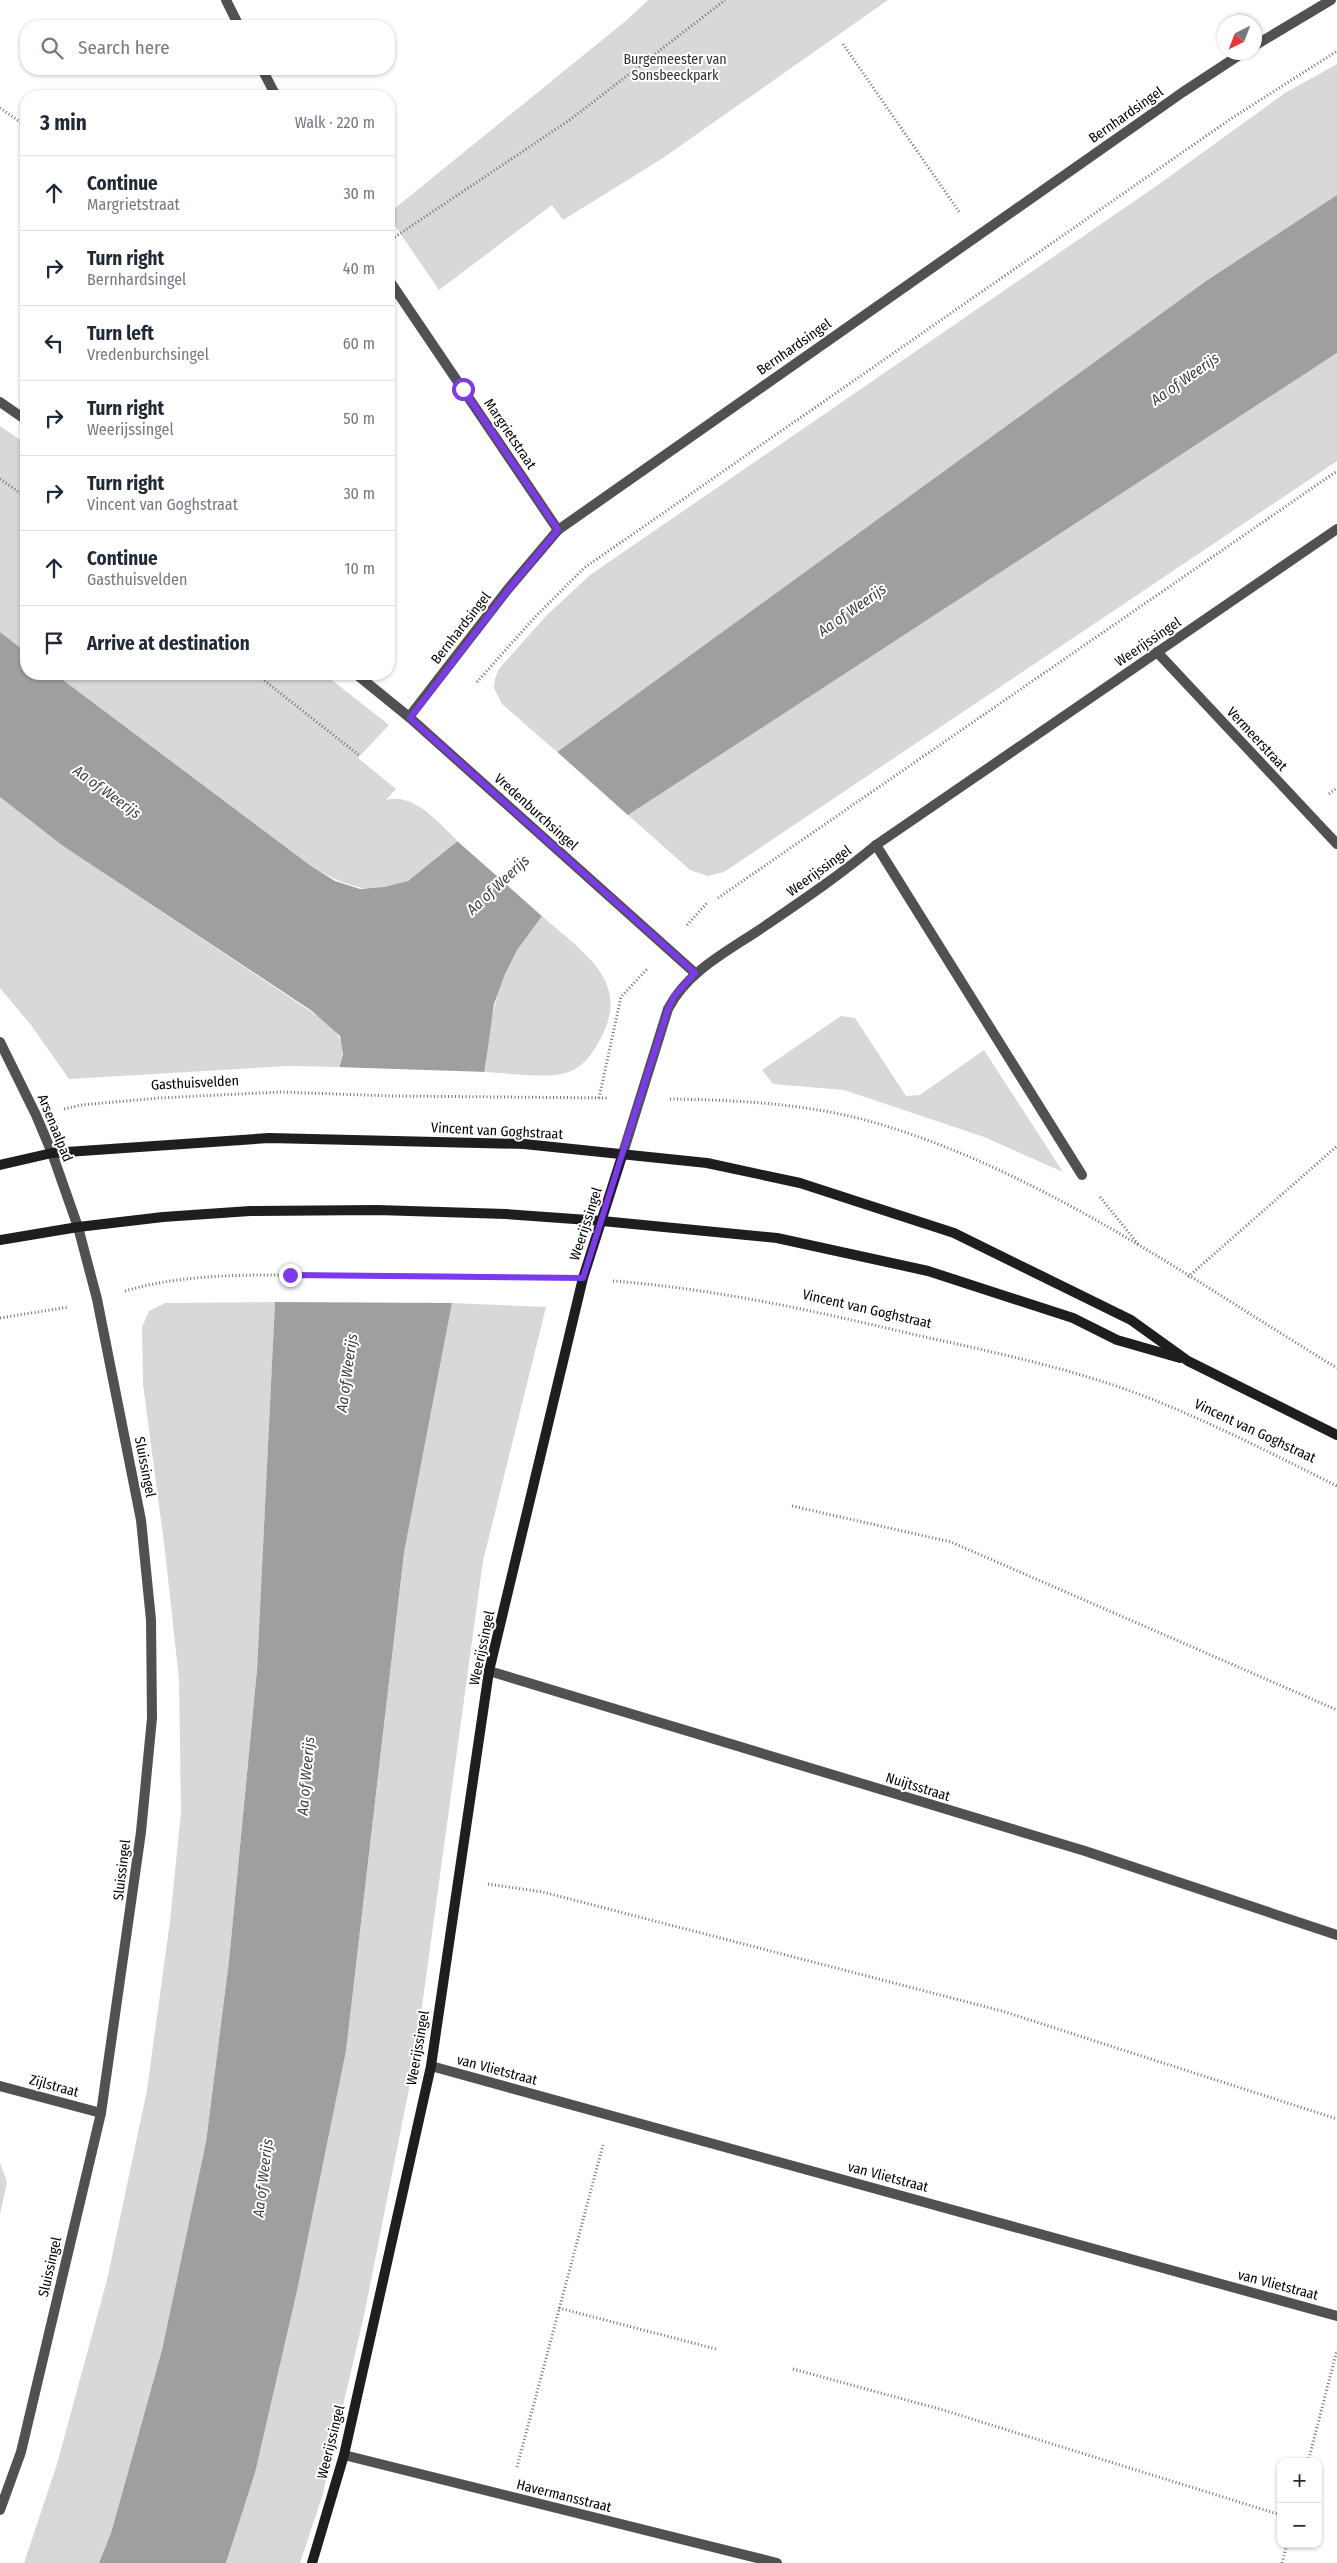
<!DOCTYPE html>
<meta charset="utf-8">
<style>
body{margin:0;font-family:"Fira Sans Condensed",sans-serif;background:#f6f6f7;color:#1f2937}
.controls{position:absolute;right:15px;bottom:15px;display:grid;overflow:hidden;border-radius:10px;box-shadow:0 1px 4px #0004}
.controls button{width:45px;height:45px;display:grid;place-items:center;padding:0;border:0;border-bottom:1px solid #e0e1e3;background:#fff;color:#1f2937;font:25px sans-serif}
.compass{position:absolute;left:1217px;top:15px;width:45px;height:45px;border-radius:50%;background:#fff;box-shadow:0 1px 4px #0004;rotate:222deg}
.stop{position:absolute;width:15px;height:15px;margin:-11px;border:4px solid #7c3aed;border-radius:50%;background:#fff}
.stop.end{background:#7c3aed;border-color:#fff;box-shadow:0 1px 5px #0008}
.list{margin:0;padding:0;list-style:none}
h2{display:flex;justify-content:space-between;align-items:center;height:65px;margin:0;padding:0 20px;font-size:21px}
h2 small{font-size:16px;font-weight:400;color:#747a83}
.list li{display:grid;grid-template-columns:32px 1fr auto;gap:15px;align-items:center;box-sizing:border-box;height:75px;padding:0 20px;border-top:1px solid #e0e1e3}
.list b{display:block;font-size:19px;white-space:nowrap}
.list p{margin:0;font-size:16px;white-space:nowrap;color:#747a83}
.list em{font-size:16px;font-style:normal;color:#747a83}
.icon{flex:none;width:28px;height:28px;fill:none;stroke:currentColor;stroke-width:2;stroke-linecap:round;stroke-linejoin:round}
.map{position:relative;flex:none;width:1337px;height:2563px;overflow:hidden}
.search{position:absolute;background:#fff;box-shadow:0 1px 4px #0004;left:20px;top:20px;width:375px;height:55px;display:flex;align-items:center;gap:12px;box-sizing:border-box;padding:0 18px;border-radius:20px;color:#747a83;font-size:19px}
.panel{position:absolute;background:#fff;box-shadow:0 1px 4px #0004;left:20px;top:90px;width:375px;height:590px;border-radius:20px}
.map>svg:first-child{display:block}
.green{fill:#d8d8d8}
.water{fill:#9f9f9f}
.pier{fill:#fff}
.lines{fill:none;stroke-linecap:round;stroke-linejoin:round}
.path{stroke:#737373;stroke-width:3;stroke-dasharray:1 2.5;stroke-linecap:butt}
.street{stroke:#515151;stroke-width:10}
.secondary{stroke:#1e1e1e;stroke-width:10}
.route{stroke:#7c3aed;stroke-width:6}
.labels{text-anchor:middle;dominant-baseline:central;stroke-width:4;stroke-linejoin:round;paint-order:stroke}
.park-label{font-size:14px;fill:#2f2f2f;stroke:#fff}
.street-label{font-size:14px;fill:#000;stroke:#fff}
.water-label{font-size:15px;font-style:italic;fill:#404040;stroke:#fff}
</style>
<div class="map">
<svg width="1337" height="2563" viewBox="0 0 1337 2563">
<rect width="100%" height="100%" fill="#fff"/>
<!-- green -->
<g class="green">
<path d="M 648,0 L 888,0 L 663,158 L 563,220 L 552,205 L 439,290 L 389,217 L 389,213 L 628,19 Z"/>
<path d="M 1337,64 L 1337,195 L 1206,281 L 557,752 L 502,704 L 494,688 L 495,679 L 498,670 L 546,616 L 590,575 L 1155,187 L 1285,93 Z"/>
<path d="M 1337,353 L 1337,461 L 724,872 L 708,876 L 690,870 L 628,815 Z"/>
<path d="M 0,426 L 26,444 L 26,652 L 0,632 Z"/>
<path d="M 55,674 L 324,674 L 389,725 L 358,758 L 396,789 L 386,800 C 415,792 439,824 458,841 C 442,854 427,869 409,880 C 376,900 341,884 311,866 Z"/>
<path d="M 0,797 L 63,846 L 328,1023 C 342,1038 346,1047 339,1067 L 288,1066 L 69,1079 L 31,1025 L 0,988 Z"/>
<path d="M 542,916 C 583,953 635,982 598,1043 C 590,1058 579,1071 561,1074 C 542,1078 506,1073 485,1072 C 489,1029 494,988 517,950 C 524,938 534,927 542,916 Z"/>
<path d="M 841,1016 L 855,1018 L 906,1096 L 920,1095 L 984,1050 L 1063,1172 L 984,1137 L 844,1090 L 773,1084 L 762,1070 Z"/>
<path d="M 275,1302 L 257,1670 L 229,1961 L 206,2142 L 162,2350 L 111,2533 L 99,2563 L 24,2563 L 57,2464 L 107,2280 L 147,2090 L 170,1921 L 181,1812 L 179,1679 L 165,1551 L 143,1384 L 142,1327 L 149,1311 L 165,1303 Z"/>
<path d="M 452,1303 L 546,1307 L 483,1561 L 415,2058 L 365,2311 L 322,2497 L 300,2563 L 226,2563 L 255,2473 L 297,2291 L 346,2051 L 404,1553 Z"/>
<path d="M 0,2163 L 7,2182 L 0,2215 Z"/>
</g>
<!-- water -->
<path class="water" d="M 1337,195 L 1337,353 L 628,815 L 542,916 L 517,950 L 505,974 L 494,1004 L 452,1303 L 404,1553 L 346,2051 L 297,2291 L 255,2473 L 226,2563 L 99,2563 L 111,2533 L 162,2350 L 206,2142 L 229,1961 L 257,1670 L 275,1302 L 343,1054 L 340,1036 L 312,1011 L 63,846 L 0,797 L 0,632 L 26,652 L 26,674 L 55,674 L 311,866 L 335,881 L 360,889 L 385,887 L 408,881 L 519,792 L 557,752 L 1206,281 Z"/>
<!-- pier -->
<g class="pier">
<path d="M 555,750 L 630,817 L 544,918 L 456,840 L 517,790 Z"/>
<path d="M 336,1067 L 487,1072 L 454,1303 L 273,1302 Z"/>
</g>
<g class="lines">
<!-- path -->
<g class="path">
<path d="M 843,44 L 960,213"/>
<path d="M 0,108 L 26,126"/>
<path d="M 389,241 L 571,119 L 725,0"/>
<path d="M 0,479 L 26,497"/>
<path d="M 256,674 L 360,756"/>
<path d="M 477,682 L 535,617 L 584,568 L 1232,118 L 1337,51"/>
<path d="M 1329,794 L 1337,788"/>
<path d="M 718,898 L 1337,471"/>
<path d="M 687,925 L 707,903"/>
<path d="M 599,1098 L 621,997 L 647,969"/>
<path d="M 670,1099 C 743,1100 816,1104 886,1126 C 1050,1177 1192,1280 1337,1368"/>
<path d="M 64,1109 L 81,1105 L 159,1098 L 281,1092 L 393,1096 L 609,1098"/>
<path d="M 1100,1197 L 1138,1244"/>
<path d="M 1188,1277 L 1337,1146"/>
<path d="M 613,1281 C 717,1289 815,1311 916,1335 C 993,1352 1070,1368 1144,1396 C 1210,1422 1273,1454 1337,1486"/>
<path d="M 125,1291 C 187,1273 249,1275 313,1275 C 393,1274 472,1275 552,1277"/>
<path d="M 0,1318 L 69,1307"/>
<path d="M 792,1506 L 951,1542 L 1337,1710"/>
<path d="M 488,1884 L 543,1892 L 1002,2011 L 1337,2119"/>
<path d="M 559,2308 L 716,2349"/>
<path d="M 793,2369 L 943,2410 L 1281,2515"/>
<path d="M 1308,2462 L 1337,2350"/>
<path d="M 517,2467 L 603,2145"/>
<path d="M 1282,2563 L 1287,2544"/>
</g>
<!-- street -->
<g class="street">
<path d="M 226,0 L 239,26"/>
<path d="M 1254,46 L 1331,0"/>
<path d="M 262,69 L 276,96"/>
<path d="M 389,280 L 558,530"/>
<path d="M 0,402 L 26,420"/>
<path d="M 1157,652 L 1337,844"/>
<path d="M 356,674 L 409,717 L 695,973"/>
<path d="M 409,717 L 508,589 L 558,530 L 1183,92 L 1244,52"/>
<path d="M 876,845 L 1082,1175"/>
<path d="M 0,1042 L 36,1115 L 52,1153 L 78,1227 L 97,1299 L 141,1520 L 151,1620 L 152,1718 L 141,1832 L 101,2113 L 21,2452 L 0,2510"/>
<path d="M 623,1153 L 668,1009 C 688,970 730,950 765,926 C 803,900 840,875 876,845 L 1337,529"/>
<path d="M 489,1671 L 1085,1851 L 1337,1935"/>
<path d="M 431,2066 L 1337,2316"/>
<path d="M 0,2086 L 101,2113"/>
<path d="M 344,2455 L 777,2563"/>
</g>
<!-- secondary -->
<g class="secondary">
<path d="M 0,1165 L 52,1153 L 269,1138 L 524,1144 L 707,1163 L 800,1183 L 954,1233 L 1131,1320 L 1188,1361 L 1337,1435"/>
<path d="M 0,1240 L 78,1227 L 163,1217 L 250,1211 L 377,1210 L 506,1214 L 602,1221 L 777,1238 L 928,1271 L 1073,1318 L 1117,1340 L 1180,1358"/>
<path d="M 312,2563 L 344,2455 L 431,2066 L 489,1671 L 583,1278 L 623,1153"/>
</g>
</g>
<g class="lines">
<!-- route -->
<path class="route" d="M 290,1275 L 583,1278 L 668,1009 L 674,996 L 695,973 L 410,718 L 508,590 L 558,530 L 463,389"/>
</g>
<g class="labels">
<!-- park labels -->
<g class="park-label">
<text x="675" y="59">Burgemeester van<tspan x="675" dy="16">Sonsbeeckpark</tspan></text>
</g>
<!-- street labels -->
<g class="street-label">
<text transform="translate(1126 115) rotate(-35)">Bernhardsingel</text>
<text transform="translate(794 347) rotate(-35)">Bernhardsingel</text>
<text transform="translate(510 434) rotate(56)">Margrietstraat</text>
<text transform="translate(461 628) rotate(-52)">Bernhardsingel</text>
<text transform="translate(1148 642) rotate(-34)">Weerijssingel</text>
<text transform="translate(1257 739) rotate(47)">Vermeerstraat</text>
<text transform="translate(536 812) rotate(42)">Vredenburchsingel</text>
<text transform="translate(819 871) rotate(-36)">Weerijssingel</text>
<text transform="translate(195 1083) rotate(-3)">Gasthuisvelden</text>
<text transform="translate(55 1128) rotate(68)">Arsenaalpad</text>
<text transform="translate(497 1131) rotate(3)">Vincent van Goghstraat</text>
<text transform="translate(586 1224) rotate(-72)">Weerijssingel</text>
<text transform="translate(867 1309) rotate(13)">Vincent van Goghstraat</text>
<text transform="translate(1255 1431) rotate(25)">Vincent van Goghstraat</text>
<text transform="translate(145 1467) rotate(79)">Sluissingel</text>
<text transform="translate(482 1648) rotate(-78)">Weerijssingel</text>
<text transform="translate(918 1787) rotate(17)">Nuijtsstraat</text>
<text transform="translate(122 1870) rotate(-83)">Sluissingel</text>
<text transform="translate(418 2048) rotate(-80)">Weerijssingel</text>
<text transform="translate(497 2070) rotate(15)">van Vlietstraat</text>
<text transform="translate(54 2086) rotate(15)">Zijlstraat</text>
<text transform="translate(888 2177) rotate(15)">van Vlietstraat</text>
<text transform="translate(50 2267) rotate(-77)">Sluissingel</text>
<text transform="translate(1278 2285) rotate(15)">van Vlietstraat</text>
<text transform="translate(331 2442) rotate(-76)">Weerijssingel</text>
<text transform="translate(564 2496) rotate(14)">Havermansstraat</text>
</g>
<!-- water labels -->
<g class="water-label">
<text transform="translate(1185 379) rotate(-35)">Aa of Weerijs</text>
<text transform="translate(852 610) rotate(-35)">Aa of Weerijs</text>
<text transform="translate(107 792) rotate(36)">Aa of Weerijs</text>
<text transform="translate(498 885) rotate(-43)">Aa of Weerijs</text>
<text transform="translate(347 1373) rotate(-82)">Aa of Weerijs</text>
<text transform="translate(306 1776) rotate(-85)">Aa of Weerijs</text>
<text transform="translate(263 2178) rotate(-83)">Aa of Weerijs</text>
</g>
</g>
</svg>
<div class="controls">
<button>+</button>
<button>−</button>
</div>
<svg class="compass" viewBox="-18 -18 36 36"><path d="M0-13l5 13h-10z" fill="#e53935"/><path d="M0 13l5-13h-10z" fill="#747a83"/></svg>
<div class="stop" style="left:463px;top:389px"></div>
<div class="stop end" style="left:290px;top:1275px"></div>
<div class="search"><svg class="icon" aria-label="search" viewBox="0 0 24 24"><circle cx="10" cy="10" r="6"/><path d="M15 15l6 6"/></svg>Search here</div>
<section class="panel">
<h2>3 min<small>Walk · 220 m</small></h2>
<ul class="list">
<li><svg class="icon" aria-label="ahead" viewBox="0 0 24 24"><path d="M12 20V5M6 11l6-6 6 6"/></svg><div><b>Continue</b><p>Margrietstraat</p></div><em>30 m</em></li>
<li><svg class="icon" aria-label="right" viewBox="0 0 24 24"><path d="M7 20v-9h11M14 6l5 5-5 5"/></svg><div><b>Turn right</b><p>Bernhardsingel</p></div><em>40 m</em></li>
<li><svg class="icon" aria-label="left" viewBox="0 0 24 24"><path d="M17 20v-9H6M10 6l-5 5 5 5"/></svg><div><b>Turn left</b><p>Vredenburchsingel</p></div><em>60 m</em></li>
<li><svg class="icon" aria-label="right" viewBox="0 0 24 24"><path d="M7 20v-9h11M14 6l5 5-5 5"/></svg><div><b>Turn right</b><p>Weerijssingel</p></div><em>50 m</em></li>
<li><svg class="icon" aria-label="right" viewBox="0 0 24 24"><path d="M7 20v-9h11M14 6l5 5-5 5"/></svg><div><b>Turn right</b><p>Vincent van Goghstraat</p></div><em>30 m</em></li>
<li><svg class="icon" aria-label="ahead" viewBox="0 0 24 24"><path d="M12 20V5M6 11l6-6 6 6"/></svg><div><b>Continue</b><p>Gasthuisvelden</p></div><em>10 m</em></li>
<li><svg class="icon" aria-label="arrive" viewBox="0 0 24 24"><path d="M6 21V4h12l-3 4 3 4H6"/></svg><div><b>Arrive at destination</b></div></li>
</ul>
</section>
</div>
